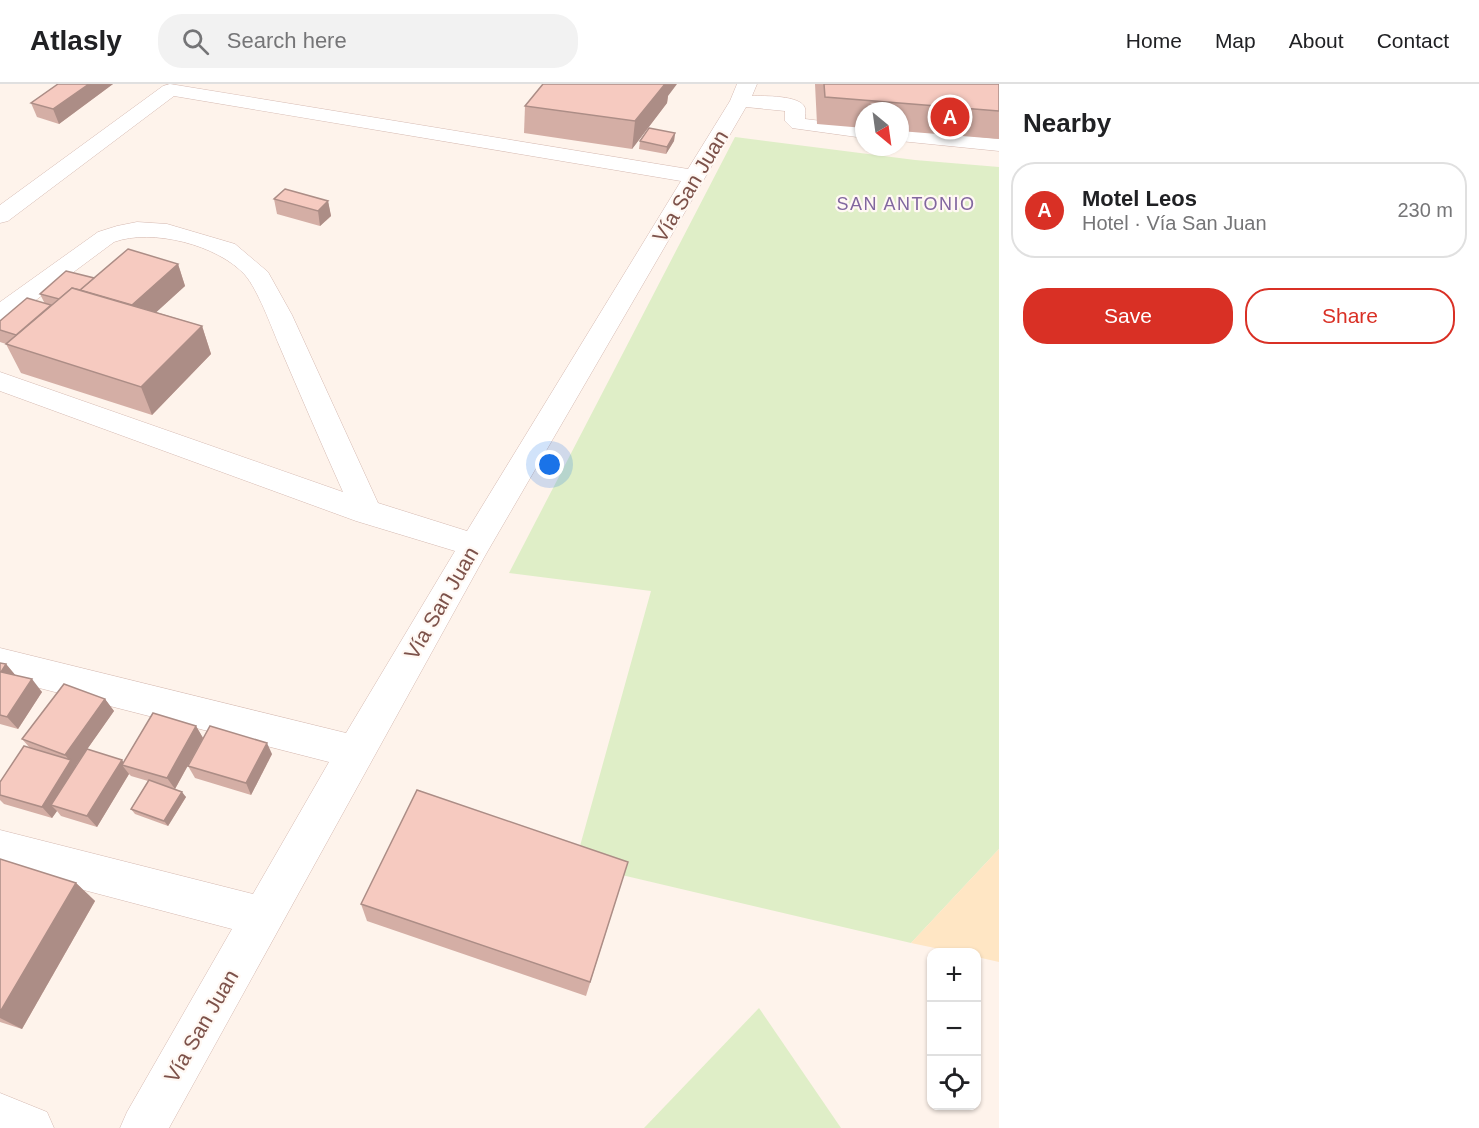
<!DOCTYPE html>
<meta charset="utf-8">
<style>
body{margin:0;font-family:Arial,sans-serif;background:#f2f2f2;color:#202124}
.controls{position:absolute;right:18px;bottom:18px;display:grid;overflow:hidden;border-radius:12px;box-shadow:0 2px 4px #0004}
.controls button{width:54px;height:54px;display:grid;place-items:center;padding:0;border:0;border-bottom:2px solid #e0e0e0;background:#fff;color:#202124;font:30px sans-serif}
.compass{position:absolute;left:855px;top:18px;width:54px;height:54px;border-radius:50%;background:#fff;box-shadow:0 2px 4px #0004;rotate:151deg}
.you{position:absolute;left:550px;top:381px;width:21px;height:21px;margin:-15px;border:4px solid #fff;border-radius:50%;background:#1a73e8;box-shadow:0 0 0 9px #1a73e833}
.badge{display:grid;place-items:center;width:39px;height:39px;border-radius:50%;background:#d93025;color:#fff;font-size:20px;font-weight:700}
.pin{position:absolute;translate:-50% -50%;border:3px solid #fff;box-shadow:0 2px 6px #0006}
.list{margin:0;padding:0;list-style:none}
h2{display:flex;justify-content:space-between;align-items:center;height:78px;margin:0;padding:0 24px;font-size:26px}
h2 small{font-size:20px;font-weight:400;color:#757577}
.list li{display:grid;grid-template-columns:39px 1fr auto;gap:18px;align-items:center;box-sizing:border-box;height:96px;margin:0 12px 12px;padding:0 12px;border:2px solid #e0e0e0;border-radius:24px}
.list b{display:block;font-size:22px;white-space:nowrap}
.list p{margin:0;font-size:20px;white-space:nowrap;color:#757577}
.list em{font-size:20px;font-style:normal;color:#757577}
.actions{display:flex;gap:12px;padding:18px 24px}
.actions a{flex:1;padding:14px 0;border:2px solid #d93025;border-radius:24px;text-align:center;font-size:21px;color:#d93025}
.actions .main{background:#d93025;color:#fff}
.icon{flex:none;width:33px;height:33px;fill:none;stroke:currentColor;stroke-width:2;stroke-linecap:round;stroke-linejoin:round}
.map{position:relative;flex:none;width:999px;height:1044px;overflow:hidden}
header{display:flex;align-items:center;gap:36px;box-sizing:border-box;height:84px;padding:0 30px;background:#fff;border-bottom:2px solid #e0e0e0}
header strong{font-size:28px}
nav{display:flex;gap:33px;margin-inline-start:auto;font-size:21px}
.search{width:420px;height:54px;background:#f2f2f2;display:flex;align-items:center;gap:15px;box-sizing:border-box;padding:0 21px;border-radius:24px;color:#757577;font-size:22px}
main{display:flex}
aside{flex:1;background:#fff}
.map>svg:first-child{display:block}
.green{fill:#dfeec7}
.sand{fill:#ffe6c4}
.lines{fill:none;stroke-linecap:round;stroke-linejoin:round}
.minor-casing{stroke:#d5b9b1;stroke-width:1}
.minor{fill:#fff;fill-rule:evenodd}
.wall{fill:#d4aea5}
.shaded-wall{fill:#ac8d86}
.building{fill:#f6cac0;stroke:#ac8d86;stroke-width:1.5}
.labels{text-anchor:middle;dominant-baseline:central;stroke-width:4.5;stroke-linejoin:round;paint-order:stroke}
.far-neighbourhood-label{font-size:18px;letter-spacing:1.5px;fill:#81679f;stroke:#fff8f3}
.street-label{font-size:21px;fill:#7d524a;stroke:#fff8f3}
</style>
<header>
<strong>Atlasly</strong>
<div class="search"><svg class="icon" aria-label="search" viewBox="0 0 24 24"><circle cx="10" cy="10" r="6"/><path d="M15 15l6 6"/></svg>Search here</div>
<nav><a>Home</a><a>Map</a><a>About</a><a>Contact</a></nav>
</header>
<main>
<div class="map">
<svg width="999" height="1044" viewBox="0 0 999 1044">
<rect width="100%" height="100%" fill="#fef3eb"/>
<!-- green -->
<g class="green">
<path d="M 735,53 L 915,76 L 999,83 L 999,765 L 911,859 L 575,780 L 651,507 L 509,489 Z"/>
<path d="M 759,924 L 841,1044 L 644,1044 Z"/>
</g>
<!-- sand -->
<path class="sand" d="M 999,765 L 999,878 L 977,873 L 976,868 L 954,868 L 911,859 Z"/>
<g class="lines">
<defs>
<g id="minor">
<path d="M 170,0 L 688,85 L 730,17 L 737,0 L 757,0 L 752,12 C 763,12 801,11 805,24 C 806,28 805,31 805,35 L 864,42 L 864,54 L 792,44 L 785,37 L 785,27 L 746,23 L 486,470 L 169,1044 L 120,1044 L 127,1028 L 232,845 L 0,784 L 0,746 L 253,810 L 329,678 L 0,594 L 0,564 L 346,649 L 455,467 L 356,437 L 0,307 L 0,288 L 343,408 C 321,359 300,310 279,261 C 271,242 258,206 245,191 C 218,161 152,144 114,158 L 9,236 L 0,238 L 0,218 L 98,148 L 117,142 L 137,138 L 167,140 L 235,160 L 268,188 L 292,231 L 378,419 L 467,447 L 681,97 L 174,12 L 8,137 L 0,139 L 0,121 L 163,2 Z"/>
<path d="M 900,45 L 999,55 L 999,67 L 900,57 Z"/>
<path d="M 0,1009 L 47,1028 L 54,1044 L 0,1044 Z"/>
</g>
</defs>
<!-- minor casing -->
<use href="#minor" class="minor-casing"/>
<!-- minor -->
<use href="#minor" class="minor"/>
</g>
<!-- wall -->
<g class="wall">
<path d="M 58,0 L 113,0 L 59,40 L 37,33 L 31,19 Z"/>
<path d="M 815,0 L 999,0 L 999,55 L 900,47 L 900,27 L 864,27 L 864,44 L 817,40 Z"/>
<path d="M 668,12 L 667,19 L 632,65 L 524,49 L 525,22 Z"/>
<path d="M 675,49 L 674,57 L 666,70 L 639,65 L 640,57 Z"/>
<path d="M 274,115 L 328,117 L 331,132 L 320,142 L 277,130 Z"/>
<path d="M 178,180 L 185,202 L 156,228 L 202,242 L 211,270 L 152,331 L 21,289 L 6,260 L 0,258 L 0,237 L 45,220 L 40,210 L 94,194 Z"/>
<path d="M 0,579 L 6,580 L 15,591 L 42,608 L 18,645 L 0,640 Z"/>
<path d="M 105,615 L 114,627 L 76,681 L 76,682 L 124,678 L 196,642 L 203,654 L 175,705 L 186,713 L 168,742 L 135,730 L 131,725 L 148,697 L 131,692 L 129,690 L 97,743 L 61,732 L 57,727 L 52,734 L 4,720 L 0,716 L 0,698 L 30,664 L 22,655 Z"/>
<path d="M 272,670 L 251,711 L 195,694 L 188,682 Z"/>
<path d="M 0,775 L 76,799 L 95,817 L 22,945 L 0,938 Z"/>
<path d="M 628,778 L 586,912 L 367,837 L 361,820 Z"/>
</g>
<!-- shaded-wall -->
<g class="shaded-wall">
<path d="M 89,0 L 113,0 L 59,40 L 53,25 Z"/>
<path d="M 665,0 L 677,0 L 668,12 L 667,19 L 632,65 L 635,37 Z"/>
<path d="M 675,49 L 674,57 L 666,70 L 667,63 Z"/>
<path d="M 328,117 L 331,132 L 320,142 L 318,127 Z"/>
<path d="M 178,180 L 185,202 L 139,244 L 130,222 Z"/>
<path d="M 202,242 L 211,270 L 152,331 L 141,303 Z"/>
<path d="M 6,580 L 17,593 L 1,588 Z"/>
<path d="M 32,595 L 42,608 L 18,645 L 7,633 Z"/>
<path d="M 105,615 L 114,627 L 76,681 L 81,688 L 51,721 L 57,727 L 52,734 L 42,723 L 70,677 L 65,671 Z"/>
<path d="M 196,642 L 203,654 L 175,705 L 167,694 Z"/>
<path d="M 267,659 L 272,670 L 251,711 L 246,699 Z"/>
<path d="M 122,676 L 126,682 L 122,681 L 129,690 L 97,743 L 87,732 Z"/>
<path d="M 182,708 L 186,713 L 168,742 L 164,737 Z"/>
<path d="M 76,799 L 95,817 L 22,945 L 0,934 L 0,928 Z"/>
</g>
<!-- building -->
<g class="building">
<path d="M 58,0 L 89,0 L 53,25 L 31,19 Z"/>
<path d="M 543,0 L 665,0 L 635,37 L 525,22 Z"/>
<path d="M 824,0 L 999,0 L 999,27 L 825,13 Z"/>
<path d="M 649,44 L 675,49 L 667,63 L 640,57 Z"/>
<path d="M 285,105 L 328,117 L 318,127 L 274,115 Z"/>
<path d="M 128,165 L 178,180 L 132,221 L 80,206 Z"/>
<path d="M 66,187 L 94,194 L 80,206 L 72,204 L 59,215 L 40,210 Z"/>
<path d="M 72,204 L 202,242 L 141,303 L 6,260 Z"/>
<path d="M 27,214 L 51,221 L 16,251 L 0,246 L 0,237 Z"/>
<path d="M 0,579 L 6,580 L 1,588 L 32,595 L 7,633 L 0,631 Z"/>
<path d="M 64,600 L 105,615 L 65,671 L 22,655 Z"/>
<path d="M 153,629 L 196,642 L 167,694 L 122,681 Z"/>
<path d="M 210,642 L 267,659 L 246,699 L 188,682 Z"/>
<path d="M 24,662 L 71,676 L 42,723 L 0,711 L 0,698 Z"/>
<path d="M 87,665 L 122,676 L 87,732 L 51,721 Z"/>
<path d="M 149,696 L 182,708 L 164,737 L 131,725 Z"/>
<path d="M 417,706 L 628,778 L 590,898 L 361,820 Z"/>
<path d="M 0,775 L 76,799 L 0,928 Z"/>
</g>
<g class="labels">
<!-- far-neighbourhood labels -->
<g class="far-neighbourhood-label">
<text x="906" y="120">SAN ANTONIO</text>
</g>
<!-- street labels -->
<g class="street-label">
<text transform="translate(690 102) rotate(-59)">Vía San Juan</text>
<text transform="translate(441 519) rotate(-60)">Vía San Juan</text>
<text transform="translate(201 942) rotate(-60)">Vía San Juan</text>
</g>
</g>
</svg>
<div class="controls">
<button>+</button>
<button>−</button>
<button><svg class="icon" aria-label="locate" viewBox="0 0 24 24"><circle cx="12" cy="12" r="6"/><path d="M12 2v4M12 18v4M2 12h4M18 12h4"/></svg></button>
</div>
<svg class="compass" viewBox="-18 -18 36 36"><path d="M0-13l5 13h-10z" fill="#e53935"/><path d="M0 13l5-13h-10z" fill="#757577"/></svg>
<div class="you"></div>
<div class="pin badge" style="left:950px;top:33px">A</div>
</div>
<aside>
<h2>Nearby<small></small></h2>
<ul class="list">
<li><span class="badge">A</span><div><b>Motel Leos</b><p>Hotel · Vía San Juan</p></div><em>230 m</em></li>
</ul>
<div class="actions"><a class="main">Save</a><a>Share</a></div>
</aside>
</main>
